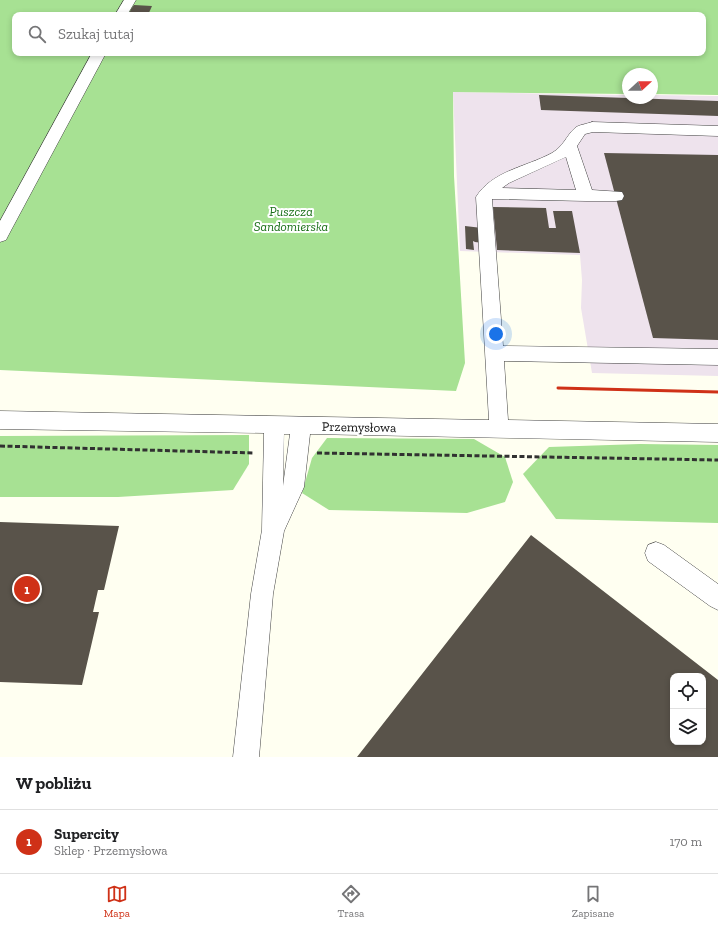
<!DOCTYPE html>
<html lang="pl">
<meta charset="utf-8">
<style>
body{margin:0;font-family:"Zilla Slab",serif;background:#f2f2f2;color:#202124}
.controls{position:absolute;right:12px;bottom:12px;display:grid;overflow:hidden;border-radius:8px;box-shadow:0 2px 6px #0003}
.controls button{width:36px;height:36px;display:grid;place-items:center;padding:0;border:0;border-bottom:1px solid #e0e0e0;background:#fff;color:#202124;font:20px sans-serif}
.compass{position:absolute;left:622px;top:68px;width:36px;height:36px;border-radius:50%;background:#fff;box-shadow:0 2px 6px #0003;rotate:69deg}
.you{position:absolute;left:496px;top:334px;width:14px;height:14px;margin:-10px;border:3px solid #fff;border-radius:50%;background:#1a73e8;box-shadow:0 0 0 6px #1a73e833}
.badge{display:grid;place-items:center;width:26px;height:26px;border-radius:50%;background:#cf3117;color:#fff;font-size:13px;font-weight:700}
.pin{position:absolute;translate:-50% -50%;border:2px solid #fff;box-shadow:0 1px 4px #0006}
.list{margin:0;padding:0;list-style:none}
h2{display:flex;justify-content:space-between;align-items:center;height:52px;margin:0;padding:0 16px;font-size:17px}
h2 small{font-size:13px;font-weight:400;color:#757577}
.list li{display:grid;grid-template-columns:26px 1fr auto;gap:12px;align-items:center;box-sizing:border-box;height:64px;padding:0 16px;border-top:1px solid #e0e0e0}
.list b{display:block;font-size:15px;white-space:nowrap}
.list p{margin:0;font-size:13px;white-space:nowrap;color:#757577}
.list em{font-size:13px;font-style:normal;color:#757577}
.icon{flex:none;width:22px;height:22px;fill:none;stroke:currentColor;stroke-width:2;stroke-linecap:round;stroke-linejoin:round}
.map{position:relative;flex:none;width:718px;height:757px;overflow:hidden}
.search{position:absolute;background:#fff;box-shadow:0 2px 6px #0003;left:12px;right:12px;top:12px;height:44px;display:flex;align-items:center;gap:10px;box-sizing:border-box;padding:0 14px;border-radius:8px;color:#757577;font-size:15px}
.sheet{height:116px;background:#fff}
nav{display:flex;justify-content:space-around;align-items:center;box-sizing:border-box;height:56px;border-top:1px solid #e0e0e0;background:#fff;font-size:11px;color:#757577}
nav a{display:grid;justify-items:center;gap:2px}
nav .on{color:#cf3117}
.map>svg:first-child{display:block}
.industrial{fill:#eee3ed}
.forest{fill:#a7e193;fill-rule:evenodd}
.building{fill:#59534a;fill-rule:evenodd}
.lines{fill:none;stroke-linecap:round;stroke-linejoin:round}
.minor-casing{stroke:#424242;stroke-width:1}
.path{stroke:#313131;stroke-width:3;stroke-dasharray:5 2.5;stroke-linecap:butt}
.minor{fill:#fff;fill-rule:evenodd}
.rail{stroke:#cf3117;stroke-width:3}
.labels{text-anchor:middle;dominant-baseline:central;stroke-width:4;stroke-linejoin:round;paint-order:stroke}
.park-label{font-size:13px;font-style:italic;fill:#196f17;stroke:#fff}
.street-label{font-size:13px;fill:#0f0f0f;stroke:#fff}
</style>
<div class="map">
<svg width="718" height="757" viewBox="0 0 718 757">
<rect width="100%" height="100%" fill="#fffff1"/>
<!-- industrial -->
<path class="industrial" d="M 453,92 L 628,95 L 628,98 L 652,98 L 652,95 L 718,96 L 718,376 L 592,373 L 581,308 L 582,280 L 580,255 L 460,251 Z"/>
<!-- forest -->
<g class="forest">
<path d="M 0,0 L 718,0 L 718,95 L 652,94 L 652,74 L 628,74 L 628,94 L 453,92 L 454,176 L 465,363 L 456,391 L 0,370 ZM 15,15 L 703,15 L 703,53 L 15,53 Z"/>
<path d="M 249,435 L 249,464 L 233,490 L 118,497 L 0,497 L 0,436 Z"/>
<path d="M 327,438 L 474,439 L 505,457 L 513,482 L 505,502 L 467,513 L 329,510 L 302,493 L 312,458 Z"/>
<path d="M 640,444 L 718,445 L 718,523 L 556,519 L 523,474 L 549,447 Z"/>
</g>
<!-- building -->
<g class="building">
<path d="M 134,5 L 152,6 L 148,15 L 130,15 L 129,14 L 131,9 Z"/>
<path d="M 539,95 L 718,101 L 718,116 L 541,110 Z"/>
<path d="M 604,153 L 718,155 L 718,340 L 653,338 Z"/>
<path d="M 493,207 L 546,208 L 549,228 L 556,228 L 553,211 L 572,211 L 580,253 L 497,250 Z"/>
<path d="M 465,226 L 482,228 L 483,243 L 475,242 L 473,241 L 474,250 L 466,249 Z"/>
<path d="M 0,522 L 119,526 L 104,590 L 98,590 L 93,612 L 99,612 L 82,685 L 0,682 Z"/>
<path d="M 531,535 L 718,680 L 718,757 L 357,757 ZM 673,676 L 703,676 L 703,742 L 673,742 Z"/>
</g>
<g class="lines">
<defs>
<g id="minor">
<path d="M 124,0 L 136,0 L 127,15 L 115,15 Z"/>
<path d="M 92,53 L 106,53 L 8,236 L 6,240 L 0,242 L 0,221 Z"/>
<path d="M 592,122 L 718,126 L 718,136 L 593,132 L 585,134 L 577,146 L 592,190 L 622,192 L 624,196 L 622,200 L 616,201 L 586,201 L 492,199 L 503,346 L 718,349 L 718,365 L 504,361 L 508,420 L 718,424 L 718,442 L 310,434 L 304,487 L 284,531 L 273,594 L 259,757 L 233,757 L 251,594 L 262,530 L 264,433 L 0,429 L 0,411 L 489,420 L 476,197 C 492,171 526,167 552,153 C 564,146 566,136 575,128 C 578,125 587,124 592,122 ZM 566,157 L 576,190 L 502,188 L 509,183 ZM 284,434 L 290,434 L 283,486 Z"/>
<path d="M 656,542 L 664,545 L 718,584 L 718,610 L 710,606 L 648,561 L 645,553 L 648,545 Z"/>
</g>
</defs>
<!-- minor casing -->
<use href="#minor" class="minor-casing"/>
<!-- path -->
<g class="path">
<path d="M 0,446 L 254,453"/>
<path d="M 317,453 L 718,460"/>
</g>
<!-- minor -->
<use href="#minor" class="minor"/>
<!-- rail -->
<path class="rail" d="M 558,388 L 718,392"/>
</g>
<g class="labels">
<!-- park labels -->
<g class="park-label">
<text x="291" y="211">Puszcza<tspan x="291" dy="15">Sandomierska</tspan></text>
</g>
<!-- street labels -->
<g class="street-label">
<text transform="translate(359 427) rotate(1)">Przemysłowa</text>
</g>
</g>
</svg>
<div class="controls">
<button><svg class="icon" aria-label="locate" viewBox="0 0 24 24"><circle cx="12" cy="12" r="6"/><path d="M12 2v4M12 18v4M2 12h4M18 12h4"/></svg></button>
<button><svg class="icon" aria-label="layers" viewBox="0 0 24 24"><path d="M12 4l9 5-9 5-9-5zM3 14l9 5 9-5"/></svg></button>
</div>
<svg class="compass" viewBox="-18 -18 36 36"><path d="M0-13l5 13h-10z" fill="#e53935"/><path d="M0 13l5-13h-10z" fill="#757577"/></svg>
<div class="you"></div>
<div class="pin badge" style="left:27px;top:589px">1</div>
<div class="search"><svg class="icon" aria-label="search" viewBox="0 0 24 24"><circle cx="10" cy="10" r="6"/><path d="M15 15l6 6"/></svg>Szukaj tutaj</div>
</div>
<section class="sheet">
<h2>W pobliżu<small></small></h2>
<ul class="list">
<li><span class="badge">1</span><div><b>Supercity</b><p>Sklep · Przemysłowa</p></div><em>170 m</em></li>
</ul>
</section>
<nav>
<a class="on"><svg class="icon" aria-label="map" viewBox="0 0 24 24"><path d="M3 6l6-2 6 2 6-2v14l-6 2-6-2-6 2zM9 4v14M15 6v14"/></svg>Mapa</a>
<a><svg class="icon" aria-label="directions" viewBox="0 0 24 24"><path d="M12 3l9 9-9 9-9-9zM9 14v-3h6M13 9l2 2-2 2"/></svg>Trasa</a>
<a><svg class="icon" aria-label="saved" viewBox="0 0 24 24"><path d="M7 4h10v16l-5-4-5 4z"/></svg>Zapisane</a>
</nav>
